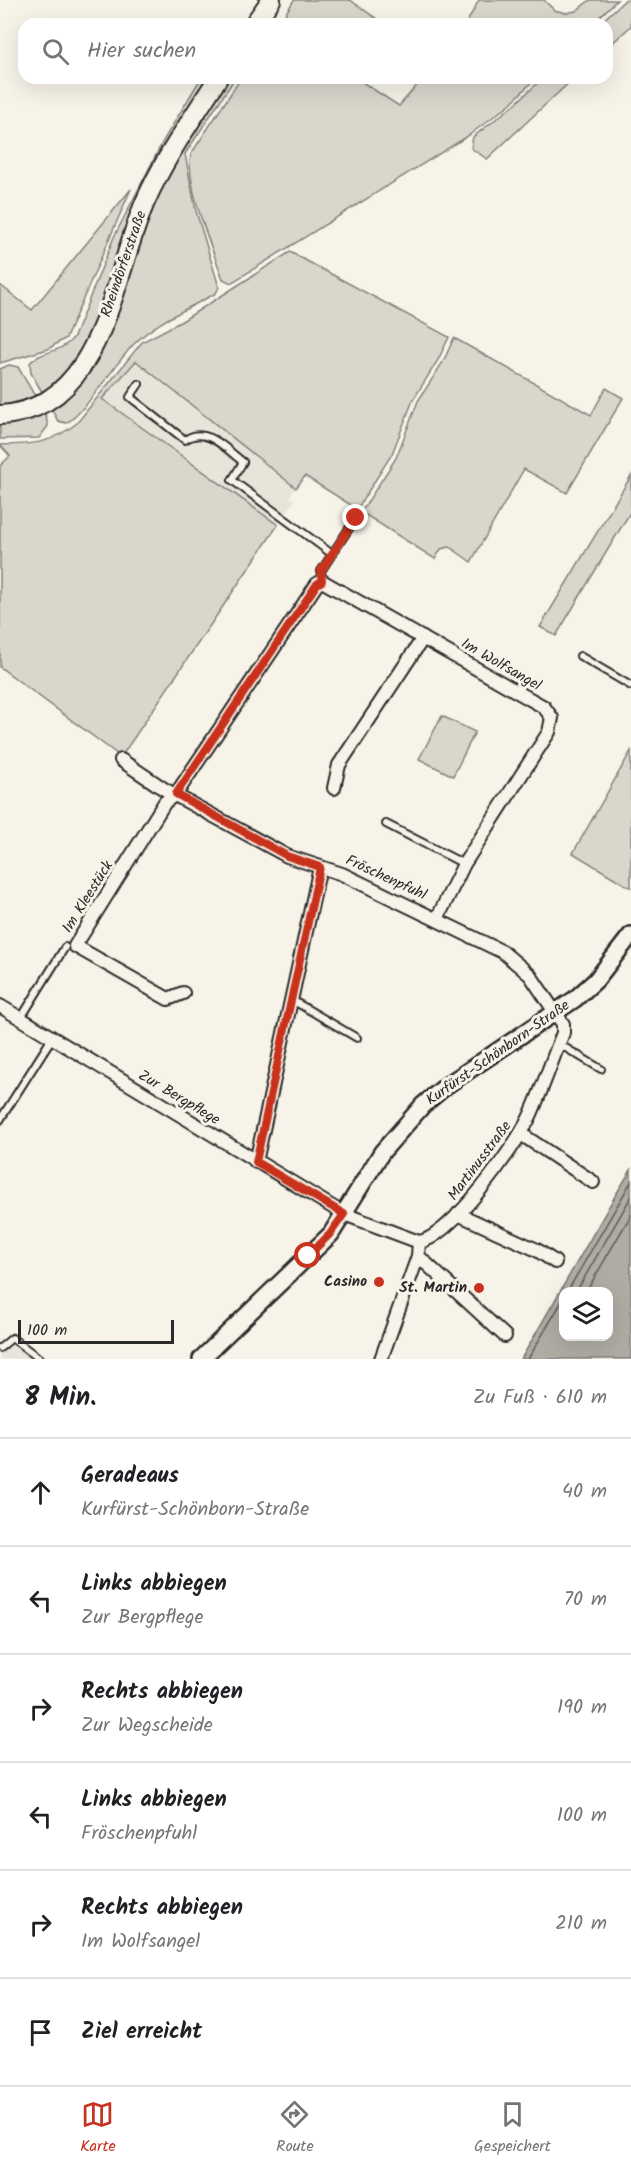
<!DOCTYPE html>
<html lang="de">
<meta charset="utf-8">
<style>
body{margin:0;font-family:Kalam,sans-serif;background:#f6f6f6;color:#202124}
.controls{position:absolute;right:18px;bottom:18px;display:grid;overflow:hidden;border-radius:12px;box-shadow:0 6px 24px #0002}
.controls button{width:54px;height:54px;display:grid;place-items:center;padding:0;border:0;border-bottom:2px solid #e0e0e0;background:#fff;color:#202124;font:30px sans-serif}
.scale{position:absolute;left:18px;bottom:15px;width:156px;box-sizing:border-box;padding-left:6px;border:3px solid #2b2b2b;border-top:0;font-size:16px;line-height:21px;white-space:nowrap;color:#2b2b2b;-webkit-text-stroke:4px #f7f3e8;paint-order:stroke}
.stop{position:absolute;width:18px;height:18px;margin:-14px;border:4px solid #c8321e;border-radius:50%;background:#fff}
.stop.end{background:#c8321e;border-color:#fff;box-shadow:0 2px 6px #0008}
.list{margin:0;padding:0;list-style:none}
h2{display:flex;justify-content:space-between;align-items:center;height:78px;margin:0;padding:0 24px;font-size:26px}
h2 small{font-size:20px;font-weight:400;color:#757577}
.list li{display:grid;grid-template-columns:39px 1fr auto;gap:18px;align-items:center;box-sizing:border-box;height:108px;padding:0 24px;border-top:2px solid #e0e0e0}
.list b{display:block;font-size:22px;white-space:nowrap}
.list p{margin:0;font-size:20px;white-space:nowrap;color:#757577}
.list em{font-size:20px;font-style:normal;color:#757577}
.icon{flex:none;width:33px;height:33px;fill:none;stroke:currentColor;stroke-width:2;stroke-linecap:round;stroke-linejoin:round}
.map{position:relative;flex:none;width:631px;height:1359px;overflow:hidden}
.search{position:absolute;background:#fff;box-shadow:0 6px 24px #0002;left:18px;right:18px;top:18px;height:66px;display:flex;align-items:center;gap:15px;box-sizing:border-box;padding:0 21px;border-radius:18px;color:#757577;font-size:22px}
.sheet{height:726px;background:#fff}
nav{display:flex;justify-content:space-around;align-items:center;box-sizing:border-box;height:84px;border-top:2px solid #e0e0e0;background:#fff;font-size:16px;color:#757577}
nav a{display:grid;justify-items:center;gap:3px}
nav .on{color:#c8321e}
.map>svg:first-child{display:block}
.built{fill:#e8e4da}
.green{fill:#dad6cc;stroke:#82807c;stroke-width:1.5}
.water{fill:#afaca4;stroke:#7a7874;stroke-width:1.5;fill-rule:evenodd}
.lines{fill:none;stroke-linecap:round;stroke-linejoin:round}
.shore{stroke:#605f5b;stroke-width:1.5}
.service-casing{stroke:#2b2b2b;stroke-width:10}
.minor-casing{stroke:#2b2b2b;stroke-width:16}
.tertiary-casing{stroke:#2b2b2b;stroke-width:20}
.secondary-casing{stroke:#2b2b2b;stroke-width:22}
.service{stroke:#f7f3e8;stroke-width:6}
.minor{stroke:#f7f3e8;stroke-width:12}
.tertiary{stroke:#f7f3e8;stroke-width:15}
.secondary{stroke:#f7f3e8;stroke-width:18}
.route{stroke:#c8321e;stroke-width:8}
.poi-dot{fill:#c8321e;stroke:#f7f3e8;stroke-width:2}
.labels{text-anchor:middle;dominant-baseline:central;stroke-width:6;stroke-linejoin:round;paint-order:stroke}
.street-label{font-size:15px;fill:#2b2b2b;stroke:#f7f3e8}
.poi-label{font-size:15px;font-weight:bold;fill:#2b2b2b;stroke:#f7f3e8;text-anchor:end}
</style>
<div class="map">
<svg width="631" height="1359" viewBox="0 0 631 1359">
<rect width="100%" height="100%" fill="#f7f3e8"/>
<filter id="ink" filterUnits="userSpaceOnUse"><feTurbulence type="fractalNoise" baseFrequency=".0167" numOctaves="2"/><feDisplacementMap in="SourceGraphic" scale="12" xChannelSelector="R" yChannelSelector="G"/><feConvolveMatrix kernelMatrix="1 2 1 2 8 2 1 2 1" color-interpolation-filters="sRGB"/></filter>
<g filter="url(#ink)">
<!-- built -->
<g class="built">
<path d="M 135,361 L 296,488 L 290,496 L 295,500 L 278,525 L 102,400 Z"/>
<path d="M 14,1345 L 16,1345 L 35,1359 L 0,1359 L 0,1353 Z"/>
</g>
<!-- green -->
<g class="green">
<path d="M 294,0 L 350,0 L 384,24 L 279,24 Z"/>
<path d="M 479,0 L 544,0 L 554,10 L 566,13 L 576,11 L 590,0 L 617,0 L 592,24 L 466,24 Z"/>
<path d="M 625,0 L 631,0 L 631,26 L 607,48 L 607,24 L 599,24 Z"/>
<path d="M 201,78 L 212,78 L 88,346 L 57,383 L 42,392 L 31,373 L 30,363 C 41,350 61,354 74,337 L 114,237 L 163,141 Z"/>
<path d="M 226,78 L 235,78 L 185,154 L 196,211 L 219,287 L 216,293 C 190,308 157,321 136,342 C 117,360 84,415 66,423 L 58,421 L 52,410 L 65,401 L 64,397 L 161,187 Z"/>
<path d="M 241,78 L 356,78 L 399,106 L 419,83 L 412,78 L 536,78 L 510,104 L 468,136 L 231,283 L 223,279 C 212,248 185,185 191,154 Z"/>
<path d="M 543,78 L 574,78 L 487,159 L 471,148 L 473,137 L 514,105 Z"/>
<path d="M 131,189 L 66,338 L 48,349 L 0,363 L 0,285 L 32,310 Z"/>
<path d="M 290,252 L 449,337 L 438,360 L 413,400 L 392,454 L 357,509 L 305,476 L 296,488 L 136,361 L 102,399 L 278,525 L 121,757 L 0,667 L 0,466 L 10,456 L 0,445 C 34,444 49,445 77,423 L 142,342 L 182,321 Z"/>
<path d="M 454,338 L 591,415 L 606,388 L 623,398 L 567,493 L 524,469 L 471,562 L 450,547 L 441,549 L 435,559 L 361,512 L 396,458 L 418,401 L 443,362 Z"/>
<path d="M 9,365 L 18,367 L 35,396 L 0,409 L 0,369 Z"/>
<path d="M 45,413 L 48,426 L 39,438 L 0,439 L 0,423 L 28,418 L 29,421 Z"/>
<path d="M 631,476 L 631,511 L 556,636 L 540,627 Z"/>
<path d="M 442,716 L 475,732 L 453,776 L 419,759 Z"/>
<path d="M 631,751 L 631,887 L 629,887 L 573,853 Z"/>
</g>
<!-- water -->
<path class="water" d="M 631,1170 L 631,1359 L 521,1359 L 618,1191 ZM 564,1292 L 608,1292 L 608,1336 L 564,1336 Z"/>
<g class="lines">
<!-- shore -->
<g class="shore">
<path d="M 567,1292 L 631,1182"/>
<path d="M 576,1292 L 631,1197"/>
<path d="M 586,1292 L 631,1215"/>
<path d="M 528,1359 L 564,1298"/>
</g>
<defs>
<g id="service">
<path d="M 139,384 L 130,397 L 185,440 C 206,425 226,449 243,462 L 232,480 L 332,554"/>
<path d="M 322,580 L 321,571 L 356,518"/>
<path d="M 580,656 L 631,686"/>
<path d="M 386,824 L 464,864"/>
<path d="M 292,1000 L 357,1038"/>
<path d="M 21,1018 L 65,947"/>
<path d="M 559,1044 L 601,1069"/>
<path d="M 0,1120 L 52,1038"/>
<path d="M 0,1348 L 12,1338 L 40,1359"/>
</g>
<g id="minor">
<path d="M 334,788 L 339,765 L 423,638"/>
<path d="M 183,993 L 168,999 L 75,946 L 165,802 L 176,794 L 317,584 L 322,581 L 544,707 L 552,718 L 549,732 L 464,864 L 437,919"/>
<path d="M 0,1006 L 344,1214 L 419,1242 C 450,1238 518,1144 531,1114 C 543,1087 552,1060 563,1033 L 563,1024 L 530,975 L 503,952 L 342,874 L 287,856 L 164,789 L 121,760"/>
<path d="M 521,1134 L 593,1182"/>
<path d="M 256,1162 L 320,867"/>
<path d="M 458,1214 L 537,1250 L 555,1262"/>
<path d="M 418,1256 L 505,1336"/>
<path d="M 381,1359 L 418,1256 L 419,1242"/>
</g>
<path id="tertiary" d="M 201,1359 L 331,1234 L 382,1152 L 423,1105 L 447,1085 L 575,999 L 596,980 L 631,935"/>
<g id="secondary">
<path d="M 254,24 L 271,0"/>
<path d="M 0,415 C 104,410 113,273 146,200 C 165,157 193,118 218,78"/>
</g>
</defs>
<!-- service casing -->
<use href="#service" class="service-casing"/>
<!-- minor casing -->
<use href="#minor" class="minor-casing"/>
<!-- tertiary casing -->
<use href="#tertiary" class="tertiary-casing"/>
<!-- secondary casing -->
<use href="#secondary" class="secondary-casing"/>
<!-- service -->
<use href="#service" class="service"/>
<!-- minor -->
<use href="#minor" class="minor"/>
<!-- tertiary -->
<use href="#tertiary" class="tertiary"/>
<!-- secondary -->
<use href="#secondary" class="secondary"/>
</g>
</g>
<g class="lines" filter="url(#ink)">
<!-- route -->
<path class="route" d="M 308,1256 L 330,1234 L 344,1214 L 256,1162 L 320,867 L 287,856 L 176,794 L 317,584 L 322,581 L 321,571 L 356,518"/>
</g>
<!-- markers -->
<g class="poi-dot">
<circle cx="379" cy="1282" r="6"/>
<circle cx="479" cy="1288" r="6"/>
</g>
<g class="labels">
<!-- street labels -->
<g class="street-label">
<text transform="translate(124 264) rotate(-71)">Rheindörferstraße</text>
<text transform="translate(501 665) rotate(30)">Im Wolfsangel</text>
<text transform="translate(386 878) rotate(25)">Fröschenpfuhl</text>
<text transform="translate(88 897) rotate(-58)">Im Kleestück</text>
<text transform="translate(498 1053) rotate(-35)">Kurfürst-Schönborn-Straße</text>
<text transform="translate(179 1098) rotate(31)">Zur Bergpflege</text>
<text transform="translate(480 1161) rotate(-53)">Martinusstraße</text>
</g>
<!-- poi labels -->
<g class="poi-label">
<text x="367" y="1282">Casino</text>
<text x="467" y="1288">St. Martin</text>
</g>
</g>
</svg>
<div class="controls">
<button><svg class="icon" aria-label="layers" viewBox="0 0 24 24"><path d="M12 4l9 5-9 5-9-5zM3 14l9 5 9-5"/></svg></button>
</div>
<div class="scale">100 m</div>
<div class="stop" style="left:308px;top:1256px"></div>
<div class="stop end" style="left:356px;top:518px"></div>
<div class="search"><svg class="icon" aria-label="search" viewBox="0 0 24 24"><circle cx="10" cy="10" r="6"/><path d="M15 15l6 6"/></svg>Hier suchen</div>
</div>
<section class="sheet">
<h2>8 Min.<small>Zu Fuß · 610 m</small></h2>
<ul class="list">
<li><svg class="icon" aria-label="ahead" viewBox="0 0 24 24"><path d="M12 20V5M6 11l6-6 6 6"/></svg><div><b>Geradeaus</b><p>Kurfürst-Schönborn-Straße</p></div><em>40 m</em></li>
<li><svg class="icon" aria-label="left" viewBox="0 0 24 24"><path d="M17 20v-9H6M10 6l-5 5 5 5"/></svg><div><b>Links abbiegen</b><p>Zur Bergpflege</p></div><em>70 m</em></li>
<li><svg class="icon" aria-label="right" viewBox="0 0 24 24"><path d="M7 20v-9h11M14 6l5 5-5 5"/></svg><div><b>Rechts abbiegen</b><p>Zur Wegscheide</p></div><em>190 m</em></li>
<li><svg class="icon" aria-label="left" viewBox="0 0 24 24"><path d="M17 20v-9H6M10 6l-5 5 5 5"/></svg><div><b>Links abbiegen</b><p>Fröschenpfuhl</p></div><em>100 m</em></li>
<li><svg class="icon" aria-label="right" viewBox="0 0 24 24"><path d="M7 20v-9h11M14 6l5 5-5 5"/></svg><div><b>Rechts abbiegen</b><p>Im Wolfsangel</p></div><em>210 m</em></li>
<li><svg class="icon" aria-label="arrive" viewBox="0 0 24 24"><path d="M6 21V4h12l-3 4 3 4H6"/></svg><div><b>Ziel erreicht</b></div></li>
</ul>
</section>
<nav>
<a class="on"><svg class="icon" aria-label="map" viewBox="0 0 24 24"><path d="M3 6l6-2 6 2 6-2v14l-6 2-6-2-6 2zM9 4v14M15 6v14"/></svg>Karte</a>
<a><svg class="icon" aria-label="directions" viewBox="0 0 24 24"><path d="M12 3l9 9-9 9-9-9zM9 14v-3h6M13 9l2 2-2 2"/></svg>Route</a>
<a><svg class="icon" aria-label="saved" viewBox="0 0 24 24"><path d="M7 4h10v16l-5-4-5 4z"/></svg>Gespeichert</a>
</nav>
